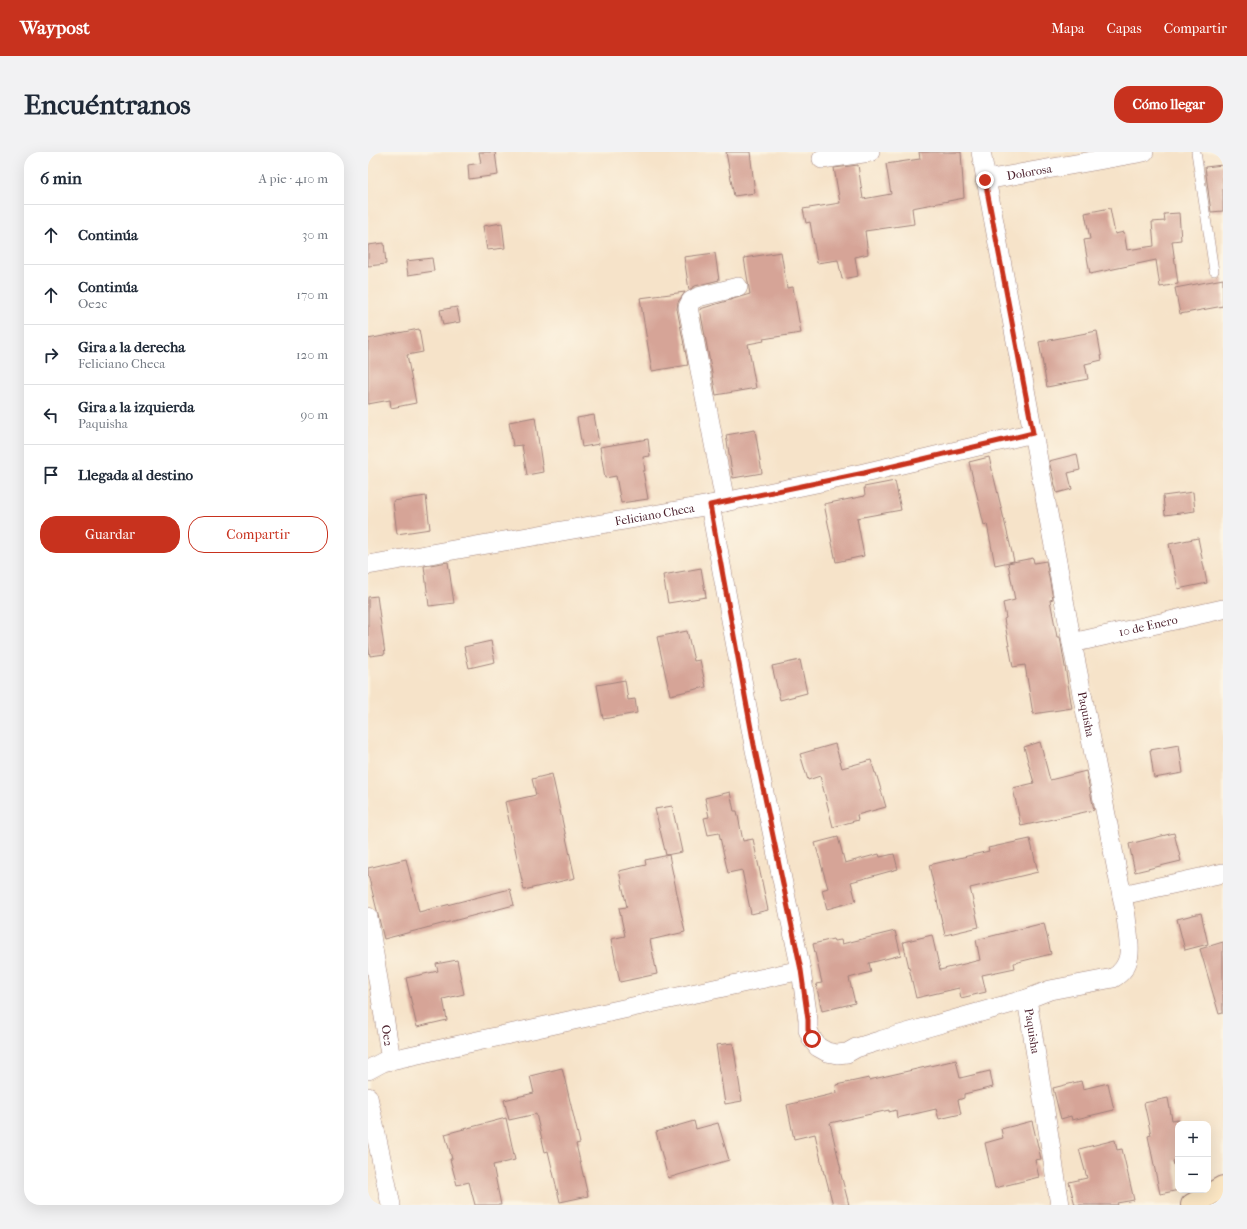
<!DOCTYPE html>
<html lang="es">
<meta charset="utf-8">
<style>
body{margin:0;font-family:"IM FELL French Canon",serif;background:#f2f2f3;color:#1f2937}
.controls{position:absolute;right:12px;bottom:12px;display:grid;overflow:hidden;border-radius:8px;box-shadow:0 4px 16px #0002}
.controls button{width:36px;height:36px;display:grid;place-items:center;padding:0;border:0;border-bottom:1px solid #e0e1e3;background:#fff;color:#1f2937;font:20px sans-serif}
.stop{position:absolute;width:12px;height:12px;margin:-9px;border:3px solid #c8321e;border-radius:50%;background:#fff}
.stop.end{background:#c8321e;border-color:#fff;box-shadow:0 1px 4px #0008}
.list{margin:0;padding:0;list-style:none}
h2{display:flex;justify-content:space-between;align-items:center;height:52px;margin:0;padding:0 16px;font-size:17px}
h2 small{font-size:13px;font-weight:400;color:#747a83}
.list li{display:grid;grid-template-columns:26px 1fr auto;gap:12px;align-items:center;box-sizing:border-box;height:60px;padding:0 16px;border-top:1px solid #e0e1e3}
.list b{display:block;font-size:15px;white-space:nowrap}
.list p{margin:0;font-size:13px;white-space:nowrap;color:#747a83}
.list em{font-size:13px;font-style:normal;color:#747a83}
.actions{display:flex;gap:8px;padding:12px 16px}
.actions a{flex:1;padding:9px 0;border:1px solid #c8321e;border-radius:16px;text-align:center;font-size:14px;color:#c8321e}
.actions .main{background:#c8321e;color:#fff}
.icon{flex:none;width:22px;height:22px;fill:none;stroke:currentColor;stroke-width:2;stroke-linecap:round;stroke-linejoin:round}
.map{position:relative;flex:none;width:855px;height:1053px;overflow:hidden;border-radius:16px}
header{display:flex;align-items:center;gap:24px;box-sizing:border-box;height:56px;padding:0 20px;background:#c8321e;color:#fff}
header strong{font-size:19px}
nav{display:flex;gap:22px;margin-inline-start:auto;font-size:14px}
.intro{display:flex;align-items:center;justify-content:space-between;box-sizing:border-box;height:96px;padding:0 24px}
h1{margin:0;font-size:28px}
.button{padding:10px 18px;border-radius:16px;background:#c8321e;color:#fff;font-size:14px;font-weight:700}
main{display:flex;gap:24px;padding:0 24px}
aside{flex:1;background:#fff;border-radius:16px;box-shadow:0 4px 16px #0002}
.map>svg:first-child{display:block}
.building{fill:#d6a497}
.lines{fill:none;stroke-linecap:round;stroke-linejoin:round}
.lane-casing{stroke:#a0817a;stroke-width:10}
.street-casing{stroke:#a0817a;stroke-width:20}
.secondary-casing{stroke:#a0817a;stroke-width:24}
.lane{stroke:#fff;stroke-width:9}
.street{stroke:#fff;stroke-width:19}
.secondary{stroke:#fbe6c3;stroke-width:22}
.route{stroke:#c8321e;stroke-width:5}
.labels{text-anchor:middle;dominant-baseline:central;stroke-width:4;stroke-linejoin:round;paint-order:stroke}
.street-label{font-size:12px;fill:#4a1f2b;stroke:#fcf5e5}
</style>
<header>
<strong>Waypost</strong>
<nav><a>Mapa</a><a>Capas</a><a>Compartir</a></nav>
</header>
<div class="intro"><h1>Encuéntranos</h1><a class="button">Cómo llegar</a></div>
<main>
<aside>
<h2>6 min<small>A pie · 410 m</small></h2>
<ul class="list">
<li><svg class="icon" aria-label="ahead" viewBox="0 0 24 24"><path d="M12 20V5M6 11l6-6 6 6"/></svg><div><b>Continúa</b></div><em>30 m</em></li>
<li><svg class="icon" aria-label="ahead" viewBox="0 0 24 24"><path d="M12 20V5M6 11l6-6 6 6"/></svg><div><b>Continúa</b><p>Oe2c</p></div><em>170 m</em></li>
<li><svg class="icon" aria-label="right" viewBox="0 0 24 24"><path d="M7 20v-9h11M14 6l5 5-5 5"/></svg><div><b>Gira a la derecha</b><p>Feliciano Checa</p></div><em>120 m</em></li>
<li><svg class="icon" aria-label="left" viewBox="0 0 24 24"><path d="M17 20v-9H6M10 6l-5 5 5 5"/></svg><div><b>Gira a la izquierda</b><p>Paquisha</p></div><em>90 m</em></li>
<li><svg class="icon" aria-label="arrive" viewBox="0 0 24 24"><path d="M6 21V4h12l-3 4 3 4H6"/></svg><div><b>Llegada al destino</b></div></li>
</ul>
<div class="actions"><a class="main">Guardar</a><a>Compartir</a></div>
</aside>
<div class="map">
<svg width="855" height="1053" viewBox="0 0 855 1053">
<rect width="100%" height="100%" fill="#fcf5e5"/>
<filter id="ink" filterUnits="userSpaceOnUse"><feTurbulence type="fractalNoise" baseFrequency=".025" numOctaves="2"/><feDisplacementMap in="SourceGraphic" scale="8" xChannelSelector="R" yChannelSelector="G"/><feConvolveMatrix kernelMatrix="1 2 1 2 8 2 1 2 1" color-interpolation-filters="sRGB"/></filter>
<filter id="wash" filterUnits="userSpaceOnUse"><feTurbulence type="fractalNoise" baseFrequency=".012" numOctaves="4" result="noise"/><feDisplacementMap in="SourceGraphic" scale="16" xChannelSelector="R" yChannelSelector="G"/><feGaussianBlur stdDeviation="0.9" result="paint"/><feColorMatrix in="noise" values="0 0 0 0 0 0 0 0 0 0 0 0 0 0 0 0 0 1.4 0 .05"/><feComposite in="paint" operator="in"/></filter>
<g filter="url(#wash)">
<rect width="100%" height="100%" fill="#f6e3c9"/>
<g id="blocks">
<!-- building -->
<g class="building">
<path d="M 111,0 L 127,0 L 130,23 L 101,27 L 100,13 L 113,11 Z"/>
<path d="M 358,0 L 382,0 L 387,41 L 366,44 Z"/>
<path d="M 551,0 L 593,0 L 596,46 L 544,56 L 546,72 L 497,79 L 500,102 L 487,105 L 490,124 L 474,127 L 470,108 L 449,111 L 442,70 L 438,71 L 435,57 L 472,51 L 466,16 L 490,13 L 495,47 L 523,42 L 518,12 L 552,7 Z"/>
<path d="M 855,13 L 855,59 L 843,60 L 837,15 Z"/>
<path d="M 742,56 L 747,82 L 756,80 L 759,98 L 786,94 L 784,70 L 797,69 L 796,62 L 811,61 L 813,88 L 804,89 L 810,132 L 792,135 L 788,108 L 722,122 L 716,88 L 722,87 L 717,61 Z"/>
<path d="M 134,71 L 137,96 L 119,98 L 115,74 Z"/>
<path d="M 16,91 L 18,112 L 0,114 L 0,93 Z"/>
<path d="M 413,100 L 419,136 L 425,135 L 433,181 L 395,187 L 396,189 L 380,192 L 388,236 L 348,243 L 332,157 L 382,142 L 376,106 Z"/>
<path d="M 347,101 L 351,128 L 327,134 L 321,138 L 316,105 Z"/>
<path d="M 64,106 L 66,119 L 40,123 L 38,109 Z"/>
<path d="M 855,127 L 855,154 L 812,162 L 807,136 Z"/>
<path d="M 317,140 L 310,150 L 309,157 L 320,213 L 284,219 L 272,146 Z"/>
<path d="M 89,155 L 92,170 L 75,173 L 72,158 Z"/>
<path d="M 51,177 L 55,200 L 39,203 L 48,251 L 23,256 L 22,248 L 0,252 L 0,187 Z"/>
<path d="M 729,179 L 734,208 L 717,212 L 720,227 L 679,235 L 671,190 Z"/>
<path d="M 226,263 L 231,292 L 214,295 L 209,266 Z"/>
<path d="M 167,265 L 175,320 L 159,323 L 154,293 L 145,294 L 141,270 Z"/>
<path d="M 387,278 L 394,321 L 365,326 L 358,283 Z"/>
<path d="M 280,287 L 282,304 L 275,305 L 277,319 L 275,319 L 280,347 L 253,351 L 248,324 L 237,326 L 232,295 Z"/>
<path d="M 709,302 L 712,318 L 700,321 L 704,337 L 689,341 L 681,309 Z"/>
<path d="M 621,305 L 646,409 L 627,413 L 619,372 L 616,373 L 601,310 Z"/>
<path d="M 527,329 L 533,358 L 489,366 L 496,404 L 468,410 L 456,352 L 497,344 L 496,335 Z"/>
<path d="M 825,340 L 827,359 L 797,363 L 795,344 Z"/>
<path d="M 58,344 L 62,377 L 29,382 L 25,349 Z"/>
<path d="M 830,386 L 839,431 L 810,437 L 801,392 Z"/>
<path d="M 665,406 L 666,411 L 678,409 L 685,447 L 682,448 L 689,485 L 692,485 L 704,556 L 665,562 L 657,513 L 645,515 L 636,467 L 638,466 L 635,451 L 647,448 L 640,411 Z"/>
<path d="M 80,410 L 86,451 L 61,454 L 56,414 Z"/>
<path d="M 333,416 L 338,445 L 300,451 L 295,423 Z"/>
<path d="M 9,444 L 17,502 L 2,504 L 0,490 L 0,445 Z"/>
<path d="M 319,479 L 326,509 L 332,508 L 338,535 L 302,543 L 289,485 Z"/>
<path d="M 123,489 L 127,510 L 101,516 L 96,495 Z"/>
<path d="M 432,508 L 439,541 L 412,548 L 404,514 Z"/>
<path d="M 257,528 L 260,548 L 267,547 L 269,561 L 235,567 L 229,533 Z"/>
<path d="M 672,590 L 682,628 L 718,619 L 726,658 L 653,674 L 645,636 L 666,631 L 656,595 Z"/>
<path d="M 467,592 L 474,616 L 503,608 L 507,621 L 508,621 L 518,655 L 489,663 L 490,668 L 465,675 L 452,624 L 440,628 L 432,602 Z"/>
<path d="M 811,593 L 815,621 L 786,626 L 782,598 Z"/>
<path d="M 184,622 L 207,726 L 156,738 L 137,650 L 168,643 L 164,627 Z"/>
<path d="M 362,640 L 366,659 L 369,659 L 375,689 L 385,687 L 400,758 L 383,762 L 374,718 L 360,721 L 351,681 L 340,683 L 336,666 L 341,665 L 337,646 Z"/>
<path d="M 304,654 L 314,700 L 298,703 L 287,657 Z"/>
<path d="M 806,681 L 813,709 L 767,720 L 761,692 Z"/>
<path d="M 470,685 L 477,711 L 511,702 L 512,705 L 526,702 L 530,717 L 483,730 L 488,749 L 459,757 L 454,738 L 460,736 L 447,691 Z"/>
<path d="M 662,687 L 670,720 L 602,736 L 611,775 L 577,783 L 561,713 L 621,699 L 620,696 Z"/>
<path d="M 301,703 L 317,780 L 282,788 L 289,822 L 252,830 L 243,787 L 257,784 L 251,756 L 259,755 L 251,719 L 278,713 L 277,708 Z"/>
<path d="M 38,707 L 51,760 L 142,737 L 146,753 L 16,787 L 0,722 L 0,716 Z"/>
<path d="M 833,761 L 840,792 L 817,798 L 809,767 Z"/>
<path d="M 676,771 L 683,802 L 646,811 L 647,816 L 614,823 L 618,840 L 593,846 L 591,836 L 548,846 L 535,790 L 564,783 L 572,818 L 612,808 L 608,788 Z"/>
<path d="M 527,779 L 533,803 L 501,811 L 503,820 L 481,826 L 487,851 L 454,859 L 448,832 L 454,831 L 445,792 L 465,787 L 466,789 L 473,788 L 474,792 Z"/>
<path d="M 855,790 L 855,861 L 851,862 L 832,797 Z"/>
<path d="M 89,808 L 96,842 L 75,847 L 79,868 L 49,875 L 38,826 L 70,819 L 68,812 Z"/>
<path d="M 365,891 L 374,949 L 357,952 L 348,893 Z"/>
<path d="M 588,908 L 592,926 L 622,919 L 625,935 L 596,942 L 596,946 L 590,948 L 593,962 L 571,967 L 568,957 L 529,966 L 528,958 L 521,960 L 521,958 L 462,971 L 473,1018 L 472,1019 L 481,1053 L 465,1053 L 457,1022 L 456,1022 L 447,982 L 426,987 L 419,953 L 469,941 L 468,933 L 501,926 L 501,928 Z"/>
<path d="M 194,916 L 212,991 L 208,992 L 220,1044 L 192,1050 L 180,999 L 177,1000 L 168,962 L 141,968 L 136,948 L 166,941 L 162,924 Z"/>
<path d="M 713,929 L 715,937 L 740,931 L 746,958 L 704,968 L 703,964 L 693,967 L 685,936 Z"/>
<path d="M 800,946 L 804,968 L 810,967 L 810,1008 L 805,1009 L 810,1031 L 810,1038 L 811,1038 L 792,1042 L 780,984 L 783,983 L 776,951 Z"/>
<path d="M 138,966 L 147,1008 L 125,1013 L 133,1053 L 107,1053 L 101,1030 L 89,1033 L 82,1007 L 84,1007 L 77,982 Z"/>
<path d="M 326,969 L 328,977 L 350,971 L 361,1008 L 300,1026 L 288,980 Z"/>
<path d="M 664,969 L 673,1007 L 667,1008 L 671,1025 L 627,1036 L 617,991 L 635,986 L 633,977 Z"/>
<path d="M 747,988 L 749,998 L 754,997 L 766,1048 L 749,1051 L 750,1053 L 707,1053 L 701,1030 L 719,1026 L 711,997 Z"/>
</g>
</g>
</g>
<g filter="url(#ink)">
<use href="#blocks" fill-opacity="0" stroke="#a0817a" stroke-width="1"/>
<g class="lines">
<defs>
<path id="lane" d="M 828,0 L 846,119"/>
<g id="street">
<path id="s1" d="M 613,0 L 704,491 L 758,764 C 760,788 769,812 745,826 L 682,838 L 659,847 L 692,1053"/>
<path d="M 454,7 L 502,0"/>
<path id="s2" d="M 617,28 L 776,0"/>
<path d="M 357,350 L 320,155 L 323,149 L 330,145 L 370,135"/>
<path d="M 342,353 L 386,593 L 433,818"/>
<path id="s3" d="M 0,413 L 342,353 L 496,321 L 665,281"/>
<path id="s4" d="M 704,491 L 855,457"/>
<path d="M 754,743 L 855,721"/>
<path id="s5" d="M 0,765 L 23,908"/>
<path d="M 0,918 L 15,910 L 23,908 L 433,818 L 440,868 L 440,878 L 444,887 L 450,895 L 459,900 L 469,902 L 479,901 L 488,896 L 514,888 L 659,847"/>
<path d="M 0,945 L 23,1053"/>
</g>
<path id="secondary" d="M 824,1053 L 855,1035"/>
</defs>
<!-- lane casing -->
<use href="#lane" class="lane-casing"/>
<!-- street casing -->
<use href="#street" class="street-casing"/>
<!-- secondary casing -->
<use href="#secondary" class="secondary-casing"/>
<!-- lane -->
<use href="#lane" class="lane"/>
<!-- street -->
<use href="#street" class="street"/>
<!-- secondary -->
<use href="#secondary" class="secondary"/>
</g>
</g>
<g class="lines" filter="url(#ink)">
<!-- route -->
<path class="route" d="M 444,887 L 440,878 L 440,868 L 433,818 L 386,593 L 342,353 L 496,321 L 665,281 L 617,28"/>
</g>
<g class="labels">
<!-- street labels -->
<g class="street-label">
<text stroke="none"><textPath href="#s2" startOffset="45">Dolorosa</textPath></text>
<text stroke="none"><textPath href="#s3" startOffset="291">Feliciano Checa</textPath></text>
<text stroke="none"><textPath href="#s4" startOffset="78">10 de Enero</textPath></text>
<text stroke="none"><textPath href="#s1" startOffset="572">Paquisha</textPath></text>
<text stroke="none"><textPath href="#s1" startOffset="967">Paquisha</textPath></text>
<text stroke="none"><textPath href="#s5" startOffset="120">Oe2</textPath></text>
</g>
</g>
</svg>
<div class="controls">
<button>+</button>
<button>−</button>
</div>
<div class="stop" style="left:444px;top:887px"></div>
<div class="stop end" style="left:617px;top:28px"></div>
</div>
</main>
